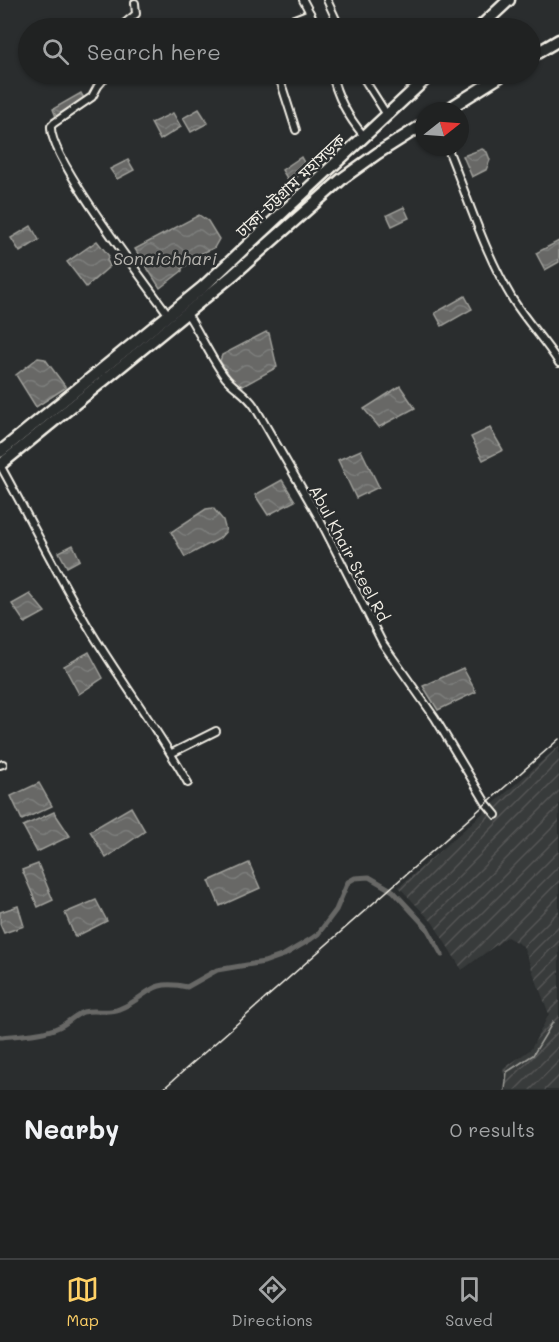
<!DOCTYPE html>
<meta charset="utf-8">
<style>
body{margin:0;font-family:Mali,"Noto Sans Bengali",sans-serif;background:#282a2a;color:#f1f3f6}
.compass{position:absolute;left:415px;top:102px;width:54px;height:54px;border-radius:50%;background:#202222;box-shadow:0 2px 4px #0004;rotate:73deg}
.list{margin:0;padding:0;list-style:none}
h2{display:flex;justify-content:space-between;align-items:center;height:78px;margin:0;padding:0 24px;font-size:26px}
h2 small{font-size:20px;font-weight:400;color:#a2a4a5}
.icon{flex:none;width:33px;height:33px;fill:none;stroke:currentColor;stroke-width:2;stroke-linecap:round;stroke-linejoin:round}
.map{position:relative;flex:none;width:559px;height:1090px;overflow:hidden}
.search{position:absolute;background:#202222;box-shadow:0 2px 4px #0004;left:18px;right:18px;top:18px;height:66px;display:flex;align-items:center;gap:15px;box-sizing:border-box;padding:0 21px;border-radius:33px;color:#a2a4a5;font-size:22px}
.sheet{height:168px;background:#202222}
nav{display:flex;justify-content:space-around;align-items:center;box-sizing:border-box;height:84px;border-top:2px solid #3d3f40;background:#202222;font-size:16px;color:#a2a4a5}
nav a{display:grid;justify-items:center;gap:3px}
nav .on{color:#ffd166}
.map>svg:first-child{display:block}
.industrial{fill:url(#industrial-furrows)}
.water{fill:url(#water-waves);stroke:#9f9f9a;stroke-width:1.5}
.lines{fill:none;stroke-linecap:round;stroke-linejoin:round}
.stream{stroke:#9f9f9a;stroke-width:1.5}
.canal{stroke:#676866;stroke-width:5}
.minor-casing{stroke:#f4f1e8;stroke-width:10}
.trunk-casing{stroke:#f4f1e8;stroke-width:15}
.minor{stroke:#2a2d2e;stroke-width:6}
.trunk{stroke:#2a2d2e;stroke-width:10}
.rail{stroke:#f4f1e8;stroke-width:1.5}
.labels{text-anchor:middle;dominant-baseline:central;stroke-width:5;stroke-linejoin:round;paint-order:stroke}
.street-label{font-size:16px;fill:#f4f1e8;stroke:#2a2d2e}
.water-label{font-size:18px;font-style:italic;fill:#b5b3ae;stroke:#2a2d2e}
</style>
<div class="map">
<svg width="559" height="1090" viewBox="0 0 559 1090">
<defs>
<pattern id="industrial-furrows" width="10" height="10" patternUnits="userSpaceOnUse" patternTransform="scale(1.5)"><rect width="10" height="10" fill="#373a3a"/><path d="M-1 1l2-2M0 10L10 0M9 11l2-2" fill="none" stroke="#555756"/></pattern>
<pattern id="water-waves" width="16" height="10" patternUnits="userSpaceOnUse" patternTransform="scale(1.5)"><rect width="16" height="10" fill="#676866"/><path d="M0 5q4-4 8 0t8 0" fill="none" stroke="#7d7e7c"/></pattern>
</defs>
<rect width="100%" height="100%" fill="#2a2d2e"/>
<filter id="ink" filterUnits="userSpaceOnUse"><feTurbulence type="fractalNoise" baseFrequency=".0167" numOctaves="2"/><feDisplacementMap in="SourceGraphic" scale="12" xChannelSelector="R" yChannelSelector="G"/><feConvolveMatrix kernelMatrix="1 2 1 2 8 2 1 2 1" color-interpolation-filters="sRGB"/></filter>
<g filter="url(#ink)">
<!-- industrial -->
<path class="industrial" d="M 559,746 L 559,1090 L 507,1090 L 503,1069 L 531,1049 L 549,1014 L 523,946 L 507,937 L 462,970 L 433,923 L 399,887 Z"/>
<!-- water -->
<g class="water">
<path d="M 81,93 L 85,100 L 56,117 L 53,109 Z"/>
<path d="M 199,109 L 208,123 L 191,132 L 183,118 Z"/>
<path d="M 173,113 L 181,127 L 160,140 L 151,123 Z"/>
<path d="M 482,149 L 487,152 L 490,160 L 486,170 L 472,177 L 463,156 Z"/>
<path d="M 301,157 L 307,168 L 290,183 L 282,170 Z"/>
<path d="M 128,160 L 134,170 L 117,179 L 110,169 Z"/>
<path d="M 404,207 L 409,218 L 392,226 L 387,215 Z"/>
<path d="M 199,215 L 208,221 L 219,239 L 214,248 L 198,255 L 198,258 L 182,268 L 182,271 L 160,288 L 135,249 Z"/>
<path d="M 31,226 L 39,240 L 20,252 L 11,238 Z"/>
<path d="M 97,241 L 109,256 L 107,260 L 110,266 L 86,287 L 67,262 Z"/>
<path d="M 559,241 L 559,262 L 545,270 L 536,253 Z"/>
<path d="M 465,296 L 472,309 L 442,326 L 435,313 Z"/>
<path d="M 266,332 L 269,333 L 277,367 L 243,386 L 234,382 L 220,361 L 222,355 Z"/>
<path d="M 38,358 L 45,359 L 65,386 L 65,388 L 36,407 L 16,375 Z"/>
<path d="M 400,386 L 415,408 L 379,427 L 364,409 Z"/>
<path d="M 490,428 L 503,450 L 483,460 L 471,437 Z"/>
<path d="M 361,450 L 379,487 L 356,498 L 338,460 Z"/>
<path d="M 282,480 L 295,501 L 268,515 L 255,495 Z"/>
<path d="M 213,508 L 223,520 L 226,531 L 219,539 L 185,557 L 171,532 L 206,509 Z"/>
<path d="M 73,545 L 80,560 L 67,567 L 59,552 Z"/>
<path d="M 30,594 L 45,612 L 25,623 L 12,604 Z"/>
<path d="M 89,652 L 103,678 L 79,694 L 64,666 Z"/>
<path d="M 463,668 L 476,692 L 438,710 L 423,686 Z"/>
<path d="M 39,783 L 52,806 L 22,820 L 11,796 Z"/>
<path d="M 131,807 L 145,831 L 106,858 L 90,831 Z"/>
<path d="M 54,812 L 70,836 L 37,852 L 23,826 Z"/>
<path d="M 249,863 L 260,888 L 220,906 L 209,881 Z"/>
<path d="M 38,864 L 53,900 L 38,907 L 22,870 Z"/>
<path d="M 96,900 L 107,921 L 75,937 L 65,913 Z"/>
<path d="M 18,906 L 24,926 L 4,933 L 0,924 L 0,912 Z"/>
</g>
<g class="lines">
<!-- stream -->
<path class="stream" d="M 505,1090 L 507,1072 L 533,1055 L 553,1022"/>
<!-- canal -->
<path class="canal" d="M 0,1037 C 19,1035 42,1035 59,1027 C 68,1023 73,1016 83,1012 C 95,1009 108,1014 119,1009 C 149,997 149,978 187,987 L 217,970 L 264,962 L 284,955 L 311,939 L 318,934 L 336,910 L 348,882 L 355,878 L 369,877 L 393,891 L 427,928 L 442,955"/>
<defs>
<g id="minor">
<path d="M 303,0 L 318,28"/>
<path d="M 327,0 L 340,28"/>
<path d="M 119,28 L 136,14 L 135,3"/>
<path d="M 271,28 L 310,13"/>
<path d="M 108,74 L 98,86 L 92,97 L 54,123 L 51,126 C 48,157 146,283 168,314"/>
<path d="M 274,74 L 281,83 L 296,130"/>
<path d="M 332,74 C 337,98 348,117 364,136"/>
<path d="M 361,74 L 387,115"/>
<path d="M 447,147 C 468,198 484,252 513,300 C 527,322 545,341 559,363"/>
<path d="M 186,312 C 200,333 210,357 225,377 C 234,388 247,394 255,407 L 319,518 L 383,644 L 435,718 L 486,803 L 496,815"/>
<path d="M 0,465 C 31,521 59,578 92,633 C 123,684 159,731 188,783"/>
<path d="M 172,753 L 216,731"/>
<path d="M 0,765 L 3,764"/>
</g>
<g id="trunk">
<path d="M 479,28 L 509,0"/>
<path d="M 530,57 L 559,40"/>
<path d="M 445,111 L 504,74"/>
<path d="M 0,452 L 203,287 L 431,74"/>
<path d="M 0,465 L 233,275 L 343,178 L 378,153 L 424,124"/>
</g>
</defs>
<!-- minor casing -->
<use href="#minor" class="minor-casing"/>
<!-- trunk casing -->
<use href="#trunk" class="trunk-casing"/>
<!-- minor -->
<use href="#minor" class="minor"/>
<!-- trunk -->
<use href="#trunk" class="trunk"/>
<!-- rail -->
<path class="rail" d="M 162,1090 L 559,739"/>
</g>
</g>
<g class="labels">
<!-- street labels -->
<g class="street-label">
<text transform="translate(290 185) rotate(-43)">ঢাকা-চট্টগ্রাম মহাসড়ক</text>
<text transform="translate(350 553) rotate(62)">Abul Khair Steel Rd</text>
</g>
<!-- water labels -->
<g class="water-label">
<text x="165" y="258">Sonaichhari</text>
</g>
</g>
</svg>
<svg class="compass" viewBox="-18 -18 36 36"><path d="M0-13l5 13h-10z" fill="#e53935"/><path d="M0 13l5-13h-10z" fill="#a2a4a5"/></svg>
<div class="search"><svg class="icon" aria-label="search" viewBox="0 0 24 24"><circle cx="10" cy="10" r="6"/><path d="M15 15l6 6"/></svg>Search here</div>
</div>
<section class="sheet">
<h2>Nearby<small>0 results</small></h2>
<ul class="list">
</ul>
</section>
<nav>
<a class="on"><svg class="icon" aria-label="map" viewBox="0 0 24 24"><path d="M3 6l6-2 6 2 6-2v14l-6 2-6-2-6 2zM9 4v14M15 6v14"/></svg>Map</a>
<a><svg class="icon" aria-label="directions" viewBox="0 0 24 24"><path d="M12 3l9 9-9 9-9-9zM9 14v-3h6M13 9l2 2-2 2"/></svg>Directions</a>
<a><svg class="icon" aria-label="saved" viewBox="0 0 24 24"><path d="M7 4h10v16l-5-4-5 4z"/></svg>Saved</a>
</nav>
